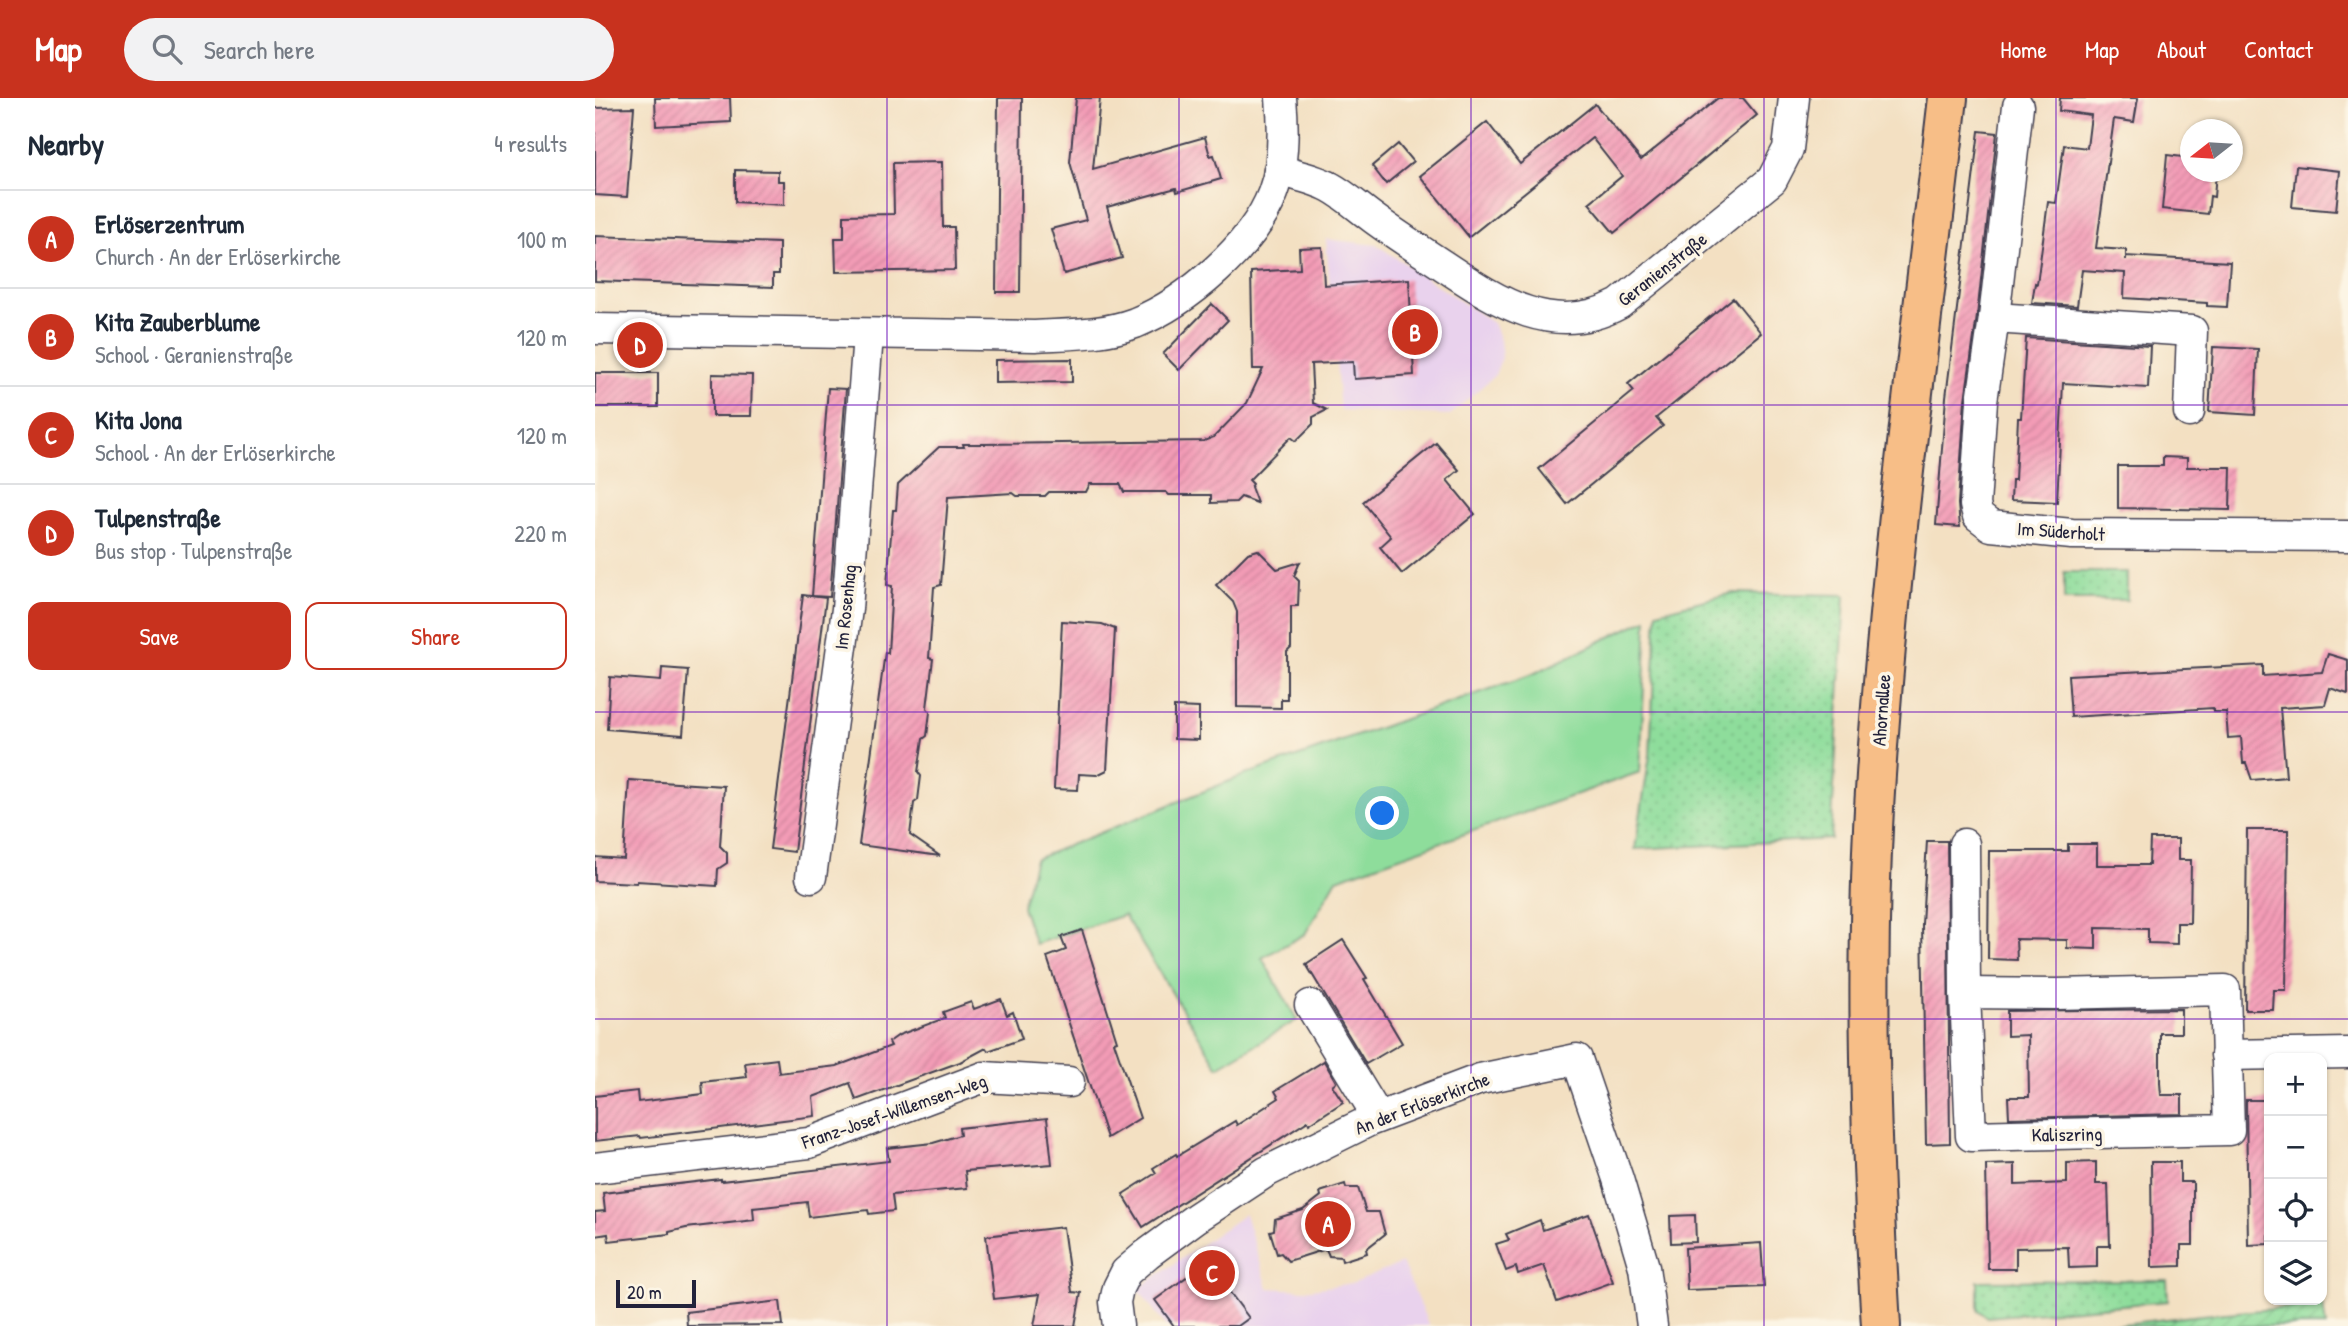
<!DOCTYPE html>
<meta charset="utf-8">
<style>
body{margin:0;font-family:"Patrick Hand",sans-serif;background:#f2f2f3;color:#1f2937}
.controls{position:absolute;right:21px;bottom:21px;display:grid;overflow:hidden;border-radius:14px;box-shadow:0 2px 5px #0004}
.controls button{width:63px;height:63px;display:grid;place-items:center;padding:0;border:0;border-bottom:2px solid #e0e1e3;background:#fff;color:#1f2937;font:35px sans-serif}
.compass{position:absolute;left:1585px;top:21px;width:63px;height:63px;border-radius:50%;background:#fff;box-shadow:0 2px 5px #0004;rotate:253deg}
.scale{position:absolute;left:21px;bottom:18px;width:80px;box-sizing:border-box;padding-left:7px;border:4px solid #22223b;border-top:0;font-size:19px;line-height:24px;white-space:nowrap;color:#22223b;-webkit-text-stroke:5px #fcf5e5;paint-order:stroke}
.you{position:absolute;left:788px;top:716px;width:24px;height:24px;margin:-18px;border:5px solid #fff;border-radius:50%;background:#1a73e8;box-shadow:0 0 0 10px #1a73e833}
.badge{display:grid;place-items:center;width:46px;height:46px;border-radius:50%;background:#c8321e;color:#fff;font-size:23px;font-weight:700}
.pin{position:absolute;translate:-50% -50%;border:4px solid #fff;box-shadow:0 2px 7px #0006}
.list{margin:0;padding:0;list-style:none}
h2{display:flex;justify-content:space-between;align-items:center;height:91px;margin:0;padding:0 28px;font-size:30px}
h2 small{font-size:23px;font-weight:400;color:#747a83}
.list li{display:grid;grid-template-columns:46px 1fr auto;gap:21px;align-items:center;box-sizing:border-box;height:98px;padding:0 28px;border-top:2px solid #e0e1e3}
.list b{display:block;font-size:26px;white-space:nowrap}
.list p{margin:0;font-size:23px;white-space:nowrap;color:#747a83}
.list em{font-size:23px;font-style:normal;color:#747a83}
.actions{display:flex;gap:14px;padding:21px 28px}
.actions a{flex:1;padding:16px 0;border:2px solid #c8321e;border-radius:14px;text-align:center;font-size:24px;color:#c8321e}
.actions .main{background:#c8321e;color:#fff}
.icon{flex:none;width:38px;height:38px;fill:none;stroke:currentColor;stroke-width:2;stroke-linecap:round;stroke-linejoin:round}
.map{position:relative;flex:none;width:1753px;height:1228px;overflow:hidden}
header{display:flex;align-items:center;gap:42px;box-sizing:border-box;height:98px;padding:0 35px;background:#c8321e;color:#fff}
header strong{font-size:33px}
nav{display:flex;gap:38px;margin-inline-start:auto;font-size:24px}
.search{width:490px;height:63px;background:#f2f2f3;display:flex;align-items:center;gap:18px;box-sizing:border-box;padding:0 24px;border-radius:38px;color:#747a83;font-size:26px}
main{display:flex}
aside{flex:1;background:#fff}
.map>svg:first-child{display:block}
.built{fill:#e9d2ed}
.grass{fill:#8edd9b;stroke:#58806b;stroke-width:2}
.park{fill:url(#park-dots);stroke:#58806b;stroke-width:2}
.garden{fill:url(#garden-furrows);stroke:#58806b;stroke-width:2}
.building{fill:url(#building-hatch)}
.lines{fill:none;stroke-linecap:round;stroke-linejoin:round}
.minor-casing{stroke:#413e4f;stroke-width:33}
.major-casing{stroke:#413e4f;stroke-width:42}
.minor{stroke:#fff;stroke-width:30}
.major{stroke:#f7be87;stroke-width:38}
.grid{fill:none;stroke:#7b2cbf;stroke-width:2;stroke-opacity:0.55}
.labels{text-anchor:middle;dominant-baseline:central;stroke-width:7;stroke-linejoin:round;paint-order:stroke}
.street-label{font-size:19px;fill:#22223b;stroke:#fcf5e5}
</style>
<header>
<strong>Map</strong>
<div class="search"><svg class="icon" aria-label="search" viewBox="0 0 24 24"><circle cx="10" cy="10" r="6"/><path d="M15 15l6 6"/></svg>Search here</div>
<nav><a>Home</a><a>Map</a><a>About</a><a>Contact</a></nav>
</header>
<main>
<aside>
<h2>Nearby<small>4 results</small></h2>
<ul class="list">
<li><span class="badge">A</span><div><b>Erlöserzentrum</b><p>Church · An der Erlöserkirche</p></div><em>100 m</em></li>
<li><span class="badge">B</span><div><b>Kita Zauberblume</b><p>School · Geranienstraße</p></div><em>120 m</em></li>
<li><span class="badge">C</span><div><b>Kita Jona</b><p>School · An der Erlöserkirche</p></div><em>120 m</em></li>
<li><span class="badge">D</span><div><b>Tulpenstraße</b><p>Bus stop · Tulpenstraße</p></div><em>220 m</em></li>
</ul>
<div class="actions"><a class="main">Save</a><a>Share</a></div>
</aside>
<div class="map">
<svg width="1753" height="1228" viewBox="0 0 1753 1228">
<defs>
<pattern id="park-dots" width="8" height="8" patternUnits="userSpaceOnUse" patternTransform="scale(1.75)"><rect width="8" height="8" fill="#8edd9b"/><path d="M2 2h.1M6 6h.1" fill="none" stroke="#7abd86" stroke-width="1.8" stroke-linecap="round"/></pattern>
<pattern id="garden-furrows" width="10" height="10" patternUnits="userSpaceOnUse" patternTransform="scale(1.75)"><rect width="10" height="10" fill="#8edd9b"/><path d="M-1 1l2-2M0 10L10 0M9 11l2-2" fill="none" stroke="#7abd86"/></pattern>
<pattern id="building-hatch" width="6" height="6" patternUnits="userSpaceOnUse" patternTransform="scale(1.75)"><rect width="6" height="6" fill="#f39bb6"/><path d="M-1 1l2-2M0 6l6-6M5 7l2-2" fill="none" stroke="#d0859d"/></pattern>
</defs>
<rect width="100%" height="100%" fill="#fcf5e5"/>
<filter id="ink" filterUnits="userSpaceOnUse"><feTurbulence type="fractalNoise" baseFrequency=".0143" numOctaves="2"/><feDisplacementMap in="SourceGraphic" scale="14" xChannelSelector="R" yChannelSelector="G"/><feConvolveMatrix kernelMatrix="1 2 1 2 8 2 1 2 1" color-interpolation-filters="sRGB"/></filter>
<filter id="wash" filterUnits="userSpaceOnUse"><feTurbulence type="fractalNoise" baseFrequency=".00686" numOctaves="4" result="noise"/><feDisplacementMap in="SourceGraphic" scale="28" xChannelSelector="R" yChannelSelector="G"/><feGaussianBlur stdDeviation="1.57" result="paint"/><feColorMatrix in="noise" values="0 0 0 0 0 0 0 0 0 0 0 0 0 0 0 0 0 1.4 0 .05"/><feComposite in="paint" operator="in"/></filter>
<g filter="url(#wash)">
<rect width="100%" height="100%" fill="#f3e0c2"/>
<!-- built -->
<g class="built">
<path d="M 731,141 L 782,147 L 898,225 L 905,242 L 907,259 L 900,277 L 855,317 L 745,312 Z"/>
<path d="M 650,1116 L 673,1190 L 709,1192 L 759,1185 L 807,1165 L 834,1228 L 571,1228 L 543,1191 Z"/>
</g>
<!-- grass -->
<path class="grass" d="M 1052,521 L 1045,674 L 742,781 L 710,836 L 667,860 L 702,922 L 623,969 L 529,817 L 440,846 L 427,809 L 440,761 L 647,678 L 938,576 Z"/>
<!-- park -->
<g class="park">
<rect x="1469" y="474" width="63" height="28"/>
<path d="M 1138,495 L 1250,497 L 1236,741 L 1040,751 L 1055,657 L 1062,514 Z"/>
<path d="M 1572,1182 L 1573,1203 L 1392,1219 L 1383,1212 L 1383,1183 Z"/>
</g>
<!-- garden -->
<path class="garden" d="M 1728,1207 L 1731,1228 L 1509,1228 L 1607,1217 Z"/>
<g id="blocks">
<!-- building -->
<g class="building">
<path d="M 60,0 L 135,0 L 136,24 L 61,28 Z"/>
<path d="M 403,0 L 427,0 L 425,194 L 401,194 Z"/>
<path d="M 481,0 L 505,0 L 498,71 L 610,39 L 615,58 L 619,57 L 626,81 L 582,94 L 581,90 L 512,109 L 527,160 L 469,176 L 456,131 L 491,122 L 475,64 Z"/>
<path d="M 1123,0 L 1148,0 L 1162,17 L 1019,135 L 994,105 L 1027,78 L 997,40 L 874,139 L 825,78 L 892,24 L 925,66 L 1000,6 L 1046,62 Z"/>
<path d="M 1465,0 L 1543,0 L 1539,24 L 1519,21 L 1501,150 L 1531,152 L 1531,162 L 1531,158 L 1635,164 L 1632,209 L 1612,208 L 1612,205 L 1529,200 L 1530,175 L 1487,172 L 1482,208 L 1437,205 L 1440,185 L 1442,186 L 1453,104 L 1461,105 L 1469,47 L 1492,50 L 1496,17 L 1464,13 Z"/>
<path d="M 39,9 L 32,99 L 0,97 L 0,10 Z"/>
<path d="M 1384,33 L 1402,35 L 1382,218 L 1370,302 L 1363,406 L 1365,429 L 1341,427 L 1351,299 Z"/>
<path d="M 803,46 L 818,64 L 791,86 L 777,68 Z"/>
<path d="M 1572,57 L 1595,60 L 1595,74 L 1621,74 L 1619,99 L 1615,98 L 1613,116 L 1567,111 Z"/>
<path d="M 347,64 L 348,129 L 359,129 L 360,172 L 241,174 L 240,140 L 249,140 L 249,117 L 299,116 L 298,65 Z"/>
<path d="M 1701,68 L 1745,73 L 1741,113 L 1697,109 Z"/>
<path d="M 140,72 L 183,73 L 183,83 L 189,83 L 189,107 L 140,104 Z"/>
<path d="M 0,138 L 184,145 L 184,176 L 178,176 L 178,189 L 0,183 Z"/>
<path d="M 727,149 L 729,187 L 814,181 L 819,277 L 759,281 L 758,264 L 716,266 L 718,305 L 732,312 L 718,319 L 718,326 L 701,343 L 696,339 L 654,382 L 658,386 L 656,389 L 662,405 L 646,399 L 641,404 L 616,405 L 616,397 L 574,397 L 571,394 L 529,394 L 525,386 L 495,386 L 491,394 L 454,394 L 450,398 L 422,398 L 418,395 L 353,399 L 346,487 L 339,489 L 334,560 L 338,561 L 332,610 L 335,614 L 332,638 L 328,641 L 323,674 L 326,678 L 323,702 L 319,705 L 315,737 L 345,758 L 264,747 L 290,554 L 293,555 L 297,488 L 292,487 L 298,412 L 301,412 L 303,387 L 344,349 L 369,349 L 368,346 L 386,346 L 609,343 L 619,339 L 652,305 L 668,271 L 658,271 L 656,174 L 705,171 L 704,150 Z"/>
<path d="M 1138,200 L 1166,235 L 1061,320 L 1068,328 L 972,406 L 944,371 L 1039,293 L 1033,286 Z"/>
<path d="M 617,206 L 633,222 L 584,272 L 568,256 Z"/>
<path d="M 1431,240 L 1555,248 L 1553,290 L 1468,285 L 1462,404 L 1416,402 L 1417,382 L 1420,382 L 1423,320 L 1426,320 Z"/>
<path d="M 1618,249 L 1663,251 L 1660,317 L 1614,314 Z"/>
<path d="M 477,261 L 477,284 L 400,285 L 400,262 Z"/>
<rect x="0" y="275" width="63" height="34"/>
<path d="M 117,276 L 157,277 L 156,318 L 117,318 Z"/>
<path d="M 233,290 L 251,291 L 235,499 L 217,498 Z"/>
<path d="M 841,345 L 864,372 L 852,382 L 880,416 L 807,476 L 785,449 L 796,439 L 768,404 Z"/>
<path d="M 1568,359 L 1592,360 L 1592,369 L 1636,369 L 1635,412 L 1523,410 L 1523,368 L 1568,368 Z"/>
<path d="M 663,452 L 682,471 L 705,464 L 699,478 L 704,483 L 703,508 L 696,508 L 696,550 L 692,554 L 692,601 L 686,601 L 686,610 L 642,609 L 642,514 L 638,504 L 621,487 L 653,455 Z"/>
<path d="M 208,497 L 231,500 L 199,754 L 175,751 Z"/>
<path d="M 467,523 L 507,526 L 520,531 L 512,672 L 502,677 L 484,676 L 483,692 L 459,691 Z"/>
<path d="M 1733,556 L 1753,562 L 1753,596 L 1735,590 L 1730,607 L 1685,610 L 1691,679 L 1657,682 L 1651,665 L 1648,665 L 1646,639 L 1633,640 L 1631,614 L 1619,614 L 1618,610 L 1476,619 L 1473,577 L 1668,567 L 1668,578 L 1727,574 Z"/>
<path d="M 67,570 L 93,572 L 88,637 L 12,631 L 15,579 L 66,583 Z"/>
<path d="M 579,609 L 604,610 L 604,642 L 579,641 Z"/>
<path d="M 34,682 L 129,688 L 125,748 L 132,755 L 132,765 L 123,771 L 122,788 L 42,783 L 42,785 L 0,783 L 0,759 L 29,761 Z"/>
<path d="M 1652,732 L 1693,732 L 1691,892 L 1679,892 L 1678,912 L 1650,912 Z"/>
<path d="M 1555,741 L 1583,741 L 1583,762 L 1596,762 L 1595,825 L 1582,825 L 1582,846 L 1553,845 L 1553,831 L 1501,830 L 1501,851 L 1472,850 L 1472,842 L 1421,841 L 1422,862 L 1393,861 L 1394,753 L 1473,753 L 1473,746 L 1502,746 L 1502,767 L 1554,767 Z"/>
<path d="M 1332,743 L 1352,743 L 1355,1045 L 1331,1046 L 1327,826 Z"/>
<path d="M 487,832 L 522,943 L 519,944 L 545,1020 L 512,1040 L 452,859 L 471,852 L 466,839 Z"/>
<path d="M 748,842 L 772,880 L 769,881 L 807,945 L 771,966 L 711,866 Z"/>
<path d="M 406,901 L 412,917 L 418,914 L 427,941 L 393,953 L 391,950 L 365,964 L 261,1002 L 255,985 L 218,999 L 220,1018 L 46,1040 L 45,1038 L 0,1043 L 0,998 L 42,993 L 43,1004 L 108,996 L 107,984 L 152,979 L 150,965 L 182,961 L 184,975 L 242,968 L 296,948 L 294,944 L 304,937 L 350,920 L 348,914 L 376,904 L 379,911 Z"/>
<path d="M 1586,911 L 1586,935 L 1565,935 L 1565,985 L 1566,997 L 1587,997 L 1587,1016 L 1414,1020 L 1413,999 L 1434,999 L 1433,937 L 1412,938 L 1412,913 Z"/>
<path d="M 729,963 L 741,984 L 737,987 L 748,1004 L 714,1026 L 713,1023 L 548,1129 L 528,1096 L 561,1075 L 558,1070 L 581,1056 L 582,1058 L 640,1023 L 642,1027 L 684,1000 L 680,993 Z"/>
<path d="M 1651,1002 L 1674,1002 L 1674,1146 L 1653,1147 Z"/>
<path d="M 452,1020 L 457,1066 L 370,1073 L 372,1090 L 297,1097 L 299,1113 L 274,1116 L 273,1112 L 214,1119 L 212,1104 L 158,1110 L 159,1122 L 91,1130 L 74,1134 L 74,1136 L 14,1143 L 13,1136 L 0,1138 L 0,1114 L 10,1113 L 8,1095 L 126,1081 L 126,1083 L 294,1063 L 292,1050 L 338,1045 L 365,1037 L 364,1030 Z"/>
<path d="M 1501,1064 L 1501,1086 L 1513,1086 L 1515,1148 L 1502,1148 L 1502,1169 L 1474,1170 L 1473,1149 L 1421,1150 L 1421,1171 L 1393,1171 L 1391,1067 L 1420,1066 L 1420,1087 L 1472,1085 L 1472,1065 Z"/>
<path d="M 1556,1064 L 1585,1064 L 1585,1084 L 1598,1084 L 1598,1147 L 1586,1147 L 1586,1168 L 1557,1169 Z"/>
<path d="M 750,1086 L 751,1090 L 763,1090 L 771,1114 L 784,1114 L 790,1136 L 771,1151 L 772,1155 L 747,1163 L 746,1159 L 734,1158 L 731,1151 L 693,1163 L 686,1155 L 682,1156 L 675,1133 L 679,1132 L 680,1121 L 708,1112 L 726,1098 L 725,1094 Z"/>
<path d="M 994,1116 L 1018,1184 L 962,1204 L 949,1167 L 923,1176 L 921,1169 L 911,1173 L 901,1146 L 914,1142 L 911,1136 L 945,1122 L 948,1132 Z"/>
<path d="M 1100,1117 L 1101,1144 L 1076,1145 L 1075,1118 Z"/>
<path d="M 468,1129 L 477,1194 L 486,1195 L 480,1228 L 439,1228 L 445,1196 L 399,1201 L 391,1138 Z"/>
<path d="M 1166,1145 L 1169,1189 L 1092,1192 L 1090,1150 Z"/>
<path d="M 612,1164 L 654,1220 L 643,1228 L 579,1228 L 560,1202 Z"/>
<path d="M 185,1203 L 188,1227 L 92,1228 L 91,1214 Z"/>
</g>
</g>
</g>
<g filter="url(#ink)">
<use href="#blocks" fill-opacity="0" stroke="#413e4f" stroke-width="2"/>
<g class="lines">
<defs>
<g id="minor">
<path d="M 1423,8 L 1399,220 L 1387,303 L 1380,407 L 1383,418 L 1396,428 L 1477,436 L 1753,438"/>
<path d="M 684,72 C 700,77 720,81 735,89 C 750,97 764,110 778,120 C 801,137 825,152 849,168 C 903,204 959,241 1024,206 L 1177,82 L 1193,51 L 1199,0"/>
<path d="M 1399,220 L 1597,233 L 1594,314"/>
<path d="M 0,231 L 440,238 C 473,236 508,237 540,225 C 592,204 658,148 678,95 C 689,66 689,31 686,0"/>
<path d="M 1369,746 L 1370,895"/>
<path d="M 216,779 L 252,511 L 273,237"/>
<path d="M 1630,892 L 1634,1032 L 1376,1038 L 1370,895 L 1462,896 Z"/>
<path d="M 715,907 L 783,1019"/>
<path d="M 1631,957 L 1753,955"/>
<path d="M 0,1070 L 214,1045 L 389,979 L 474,984"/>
<path d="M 523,1228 L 520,1204 L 523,1190 L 531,1174 L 552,1156 L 601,1120 L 671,1074 L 774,1023 L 885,981 L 982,961 L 1023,1081 L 1049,1169 L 1057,1228"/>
</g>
<path id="major" d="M 1286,1228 C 1275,1045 1269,860 1281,677 C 1296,451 1327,225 1353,0"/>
</defs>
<!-- minor casing -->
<use href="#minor" class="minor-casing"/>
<!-- major casing -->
<use href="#major" class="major-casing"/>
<!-- minor -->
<use href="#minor" class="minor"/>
<!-- major -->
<use href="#major" class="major"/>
</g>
</g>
<!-- grid -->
<path class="grid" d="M 292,0 L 292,1228M 584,0 L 584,1228M 876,0 L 876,1228M 1169,0 L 1169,1228M 1461,0 L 1461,1228M 0,307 L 1753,307M 0,614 L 1753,614M 0,921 L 1753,921"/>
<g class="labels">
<!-- street labels -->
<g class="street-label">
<text transform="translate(1067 171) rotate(-38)">Geranienstraße</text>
<text transform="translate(1466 433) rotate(4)">Im Süderholt</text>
<text transform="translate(250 509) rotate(-84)">Im Rosenhag</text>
<text transform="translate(1286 612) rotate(-86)">Ahornallee</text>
<text transform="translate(827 1005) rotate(-21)">An der Erlöserkirche</text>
<text transform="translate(299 1013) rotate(-19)">Franz-Josef-Willemsen-Weg</text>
<text transform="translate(1472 1036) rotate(-1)">Kaliszring</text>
</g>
</g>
</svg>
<div class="controls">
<button>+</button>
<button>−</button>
<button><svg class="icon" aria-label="locate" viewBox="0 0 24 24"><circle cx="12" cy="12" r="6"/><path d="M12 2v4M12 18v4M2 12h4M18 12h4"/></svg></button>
<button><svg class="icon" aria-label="layers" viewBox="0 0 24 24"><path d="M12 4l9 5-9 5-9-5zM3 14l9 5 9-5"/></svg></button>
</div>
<svg class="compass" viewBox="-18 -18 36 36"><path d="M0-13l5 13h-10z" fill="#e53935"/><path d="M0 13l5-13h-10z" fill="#747a83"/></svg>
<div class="scale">20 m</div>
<div class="you"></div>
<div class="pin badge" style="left:733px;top:1126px">A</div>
<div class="pin badge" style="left:820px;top:234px">B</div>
<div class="pin badge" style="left:617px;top:1175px">C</div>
<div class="pin badge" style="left:45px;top:247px">D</div>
</div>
</main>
